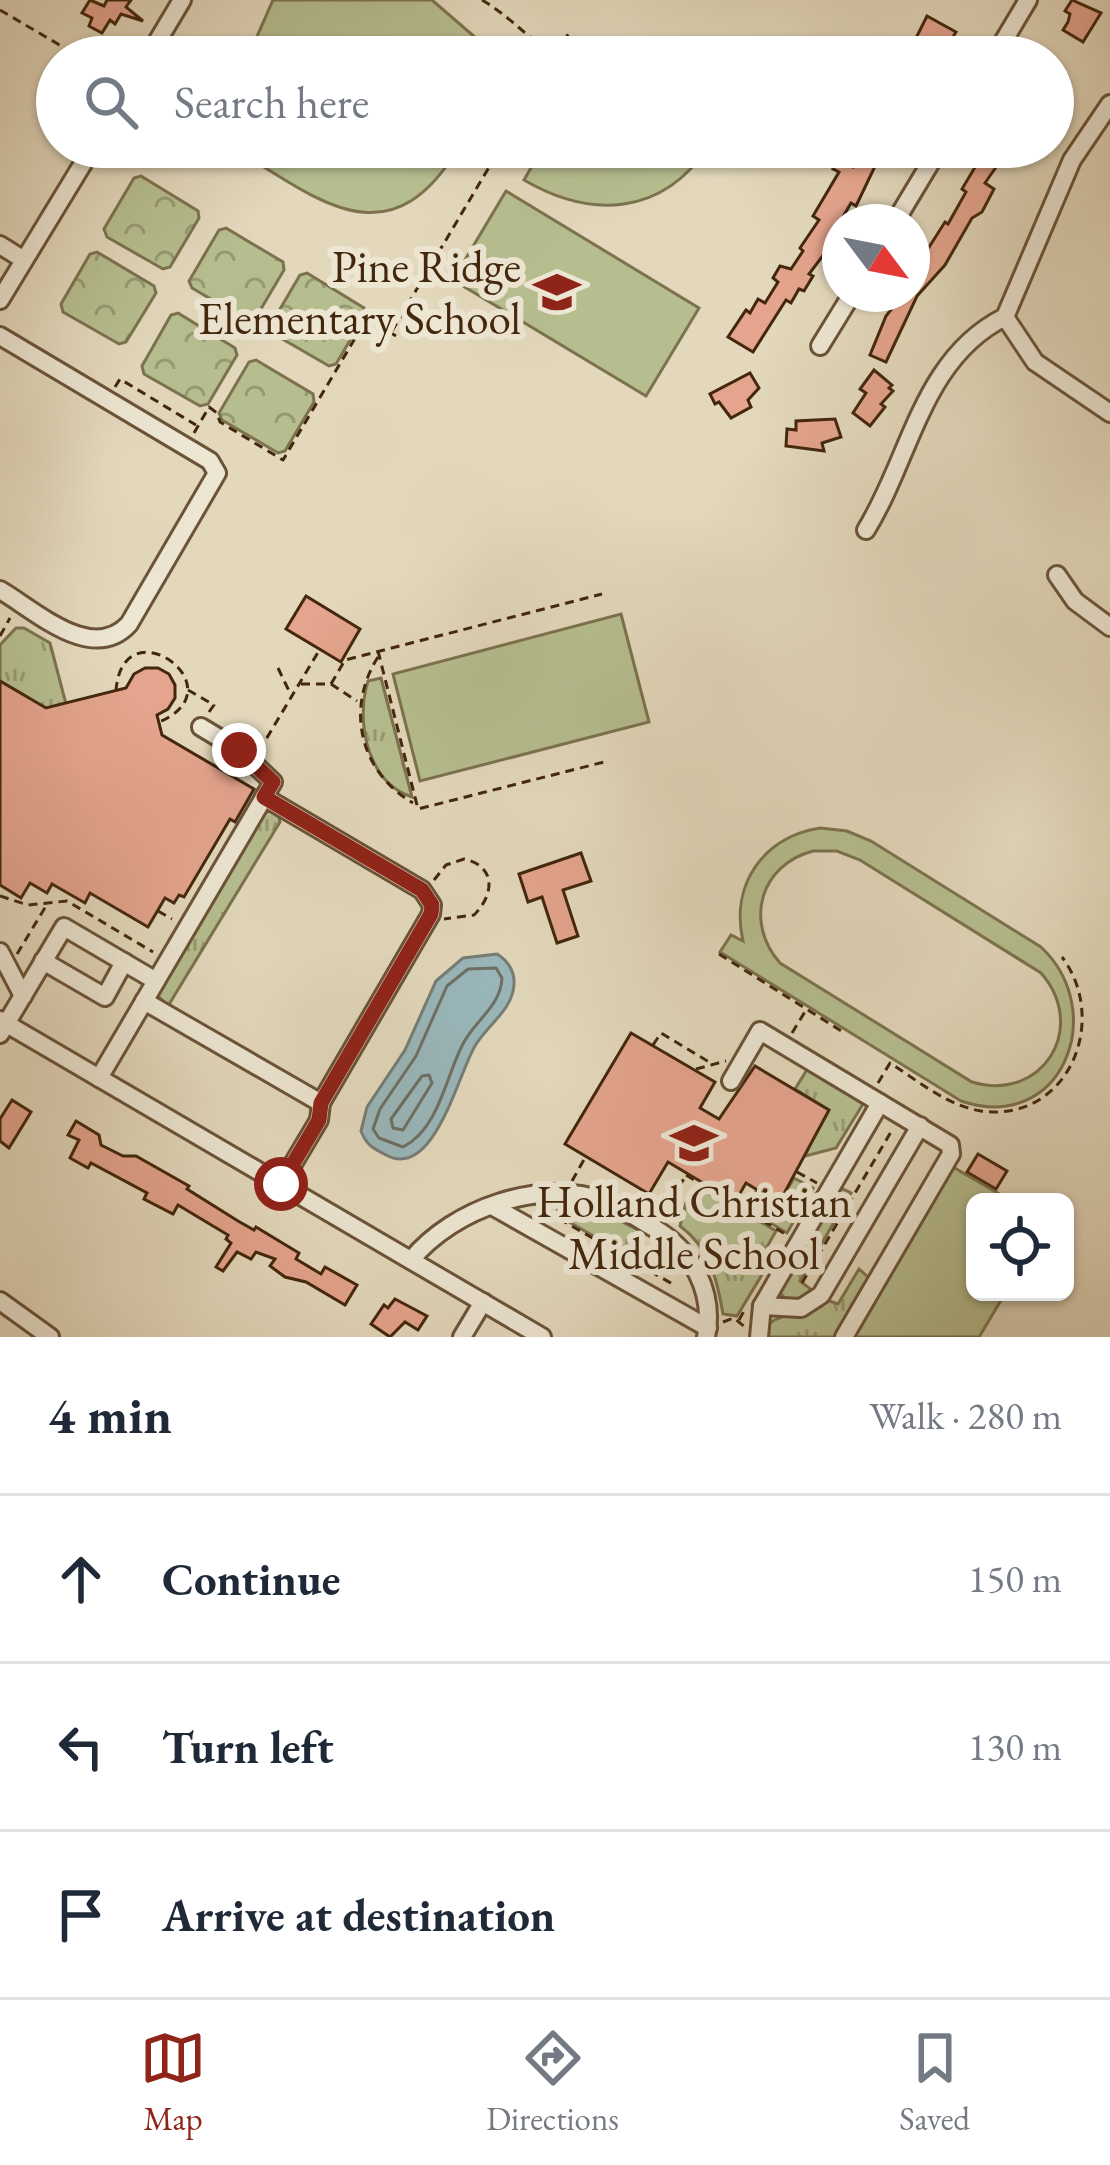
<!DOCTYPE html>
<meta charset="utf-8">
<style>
body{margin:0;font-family:"EB Garamond",serif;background:#f6f6f7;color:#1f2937}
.controls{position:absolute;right:36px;bottom:36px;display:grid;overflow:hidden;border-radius:18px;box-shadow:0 3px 9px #0004}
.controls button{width:108px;height:108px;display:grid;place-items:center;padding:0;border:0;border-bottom:3px solid #e0e1e3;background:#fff;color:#1f2937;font:60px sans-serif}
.compass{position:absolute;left:822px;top:204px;width:108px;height:108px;border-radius:50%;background:#fff;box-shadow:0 3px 9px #0004;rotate:122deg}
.stop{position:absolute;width:36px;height:36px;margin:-27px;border:9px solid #8f2418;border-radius:50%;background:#fff}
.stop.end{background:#8f2418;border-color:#fff;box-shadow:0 3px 12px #0008}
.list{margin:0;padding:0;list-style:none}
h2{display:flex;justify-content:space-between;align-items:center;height:156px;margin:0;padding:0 48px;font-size:51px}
h2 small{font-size:39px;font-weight:400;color:#747a83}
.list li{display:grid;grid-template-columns:78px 1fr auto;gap:36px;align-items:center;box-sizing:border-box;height:168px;padding:0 48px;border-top:3px solid #e0e1e3}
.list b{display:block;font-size:45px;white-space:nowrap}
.list em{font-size:39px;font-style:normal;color:#747a83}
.icon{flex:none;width:66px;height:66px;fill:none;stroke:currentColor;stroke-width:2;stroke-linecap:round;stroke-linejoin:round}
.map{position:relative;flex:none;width:1110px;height:1337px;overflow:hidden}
.search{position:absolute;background:#fff;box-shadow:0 3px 9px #0004;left:36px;right:36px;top:36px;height:132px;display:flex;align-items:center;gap:30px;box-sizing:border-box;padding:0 42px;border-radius:66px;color:#747a83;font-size:45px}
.sheet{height:660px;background:#fff}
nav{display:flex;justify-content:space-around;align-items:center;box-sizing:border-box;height:168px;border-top:3px solid #e0e1e3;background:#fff;font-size:33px;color:#747a83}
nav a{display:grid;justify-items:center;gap:6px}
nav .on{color:#8f2418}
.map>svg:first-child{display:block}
.grass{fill:url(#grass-tufts);stroke:#7c724e;stroke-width:3}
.forest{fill:url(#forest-crowns);stroke:#7c724e;stroke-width:3}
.garden{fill:#b6be8f;stroke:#7c724e;stroke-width:3;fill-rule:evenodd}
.water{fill:#99b7bb;stroke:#777d75;stroke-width:3}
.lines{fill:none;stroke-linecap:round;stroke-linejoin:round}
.shore{stroke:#6e6f64;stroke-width:3}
.building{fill:#e4a48d;stroke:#43270c;stroke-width:3}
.minor-casing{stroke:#6b5338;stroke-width:22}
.path{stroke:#43270c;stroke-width:3;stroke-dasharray:9 6;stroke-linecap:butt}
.minor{stroke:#ede6d3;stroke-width:16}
.route{stroke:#8f2418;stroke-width:15}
.labels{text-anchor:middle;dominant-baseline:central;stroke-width:12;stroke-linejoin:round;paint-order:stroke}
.poi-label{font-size:45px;fill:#43270c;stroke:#ede6d3;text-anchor:end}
</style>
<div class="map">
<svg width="1110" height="1337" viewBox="0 0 1110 1337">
<defs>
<pattern id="grass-tufts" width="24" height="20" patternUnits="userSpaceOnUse" patternTransform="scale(3)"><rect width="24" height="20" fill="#b6be8f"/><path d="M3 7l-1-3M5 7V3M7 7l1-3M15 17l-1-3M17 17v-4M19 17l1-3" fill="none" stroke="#969a73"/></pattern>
<pattern id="forest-crowns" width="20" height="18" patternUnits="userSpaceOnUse" patternTransform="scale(3)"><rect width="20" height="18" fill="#b6be8f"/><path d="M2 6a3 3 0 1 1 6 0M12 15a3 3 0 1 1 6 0" fill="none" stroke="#969a73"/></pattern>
</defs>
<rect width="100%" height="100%" fill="#e3d8bc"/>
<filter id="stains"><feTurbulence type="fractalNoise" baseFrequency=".00167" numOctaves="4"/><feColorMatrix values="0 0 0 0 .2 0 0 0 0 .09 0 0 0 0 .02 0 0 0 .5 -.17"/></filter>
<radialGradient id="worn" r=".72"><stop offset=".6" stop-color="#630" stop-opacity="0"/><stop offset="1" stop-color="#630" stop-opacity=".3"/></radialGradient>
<!-- grass -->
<g class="grass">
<path d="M 16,628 L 24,628 L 50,643 L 66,704 L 59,716 L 0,681 L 0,645 Z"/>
<path d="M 381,678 L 412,797 C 369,783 357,727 366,688 L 368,681 Z"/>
<path d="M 271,810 L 278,813 L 280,822 L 168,1006 L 157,995 L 264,813 Z"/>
<path d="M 808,1068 L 863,1104 L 836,1148 L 802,1157 L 829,1110 L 795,1089 Z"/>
<path d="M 794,1178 L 813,1188 L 787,1233 L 746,1208 L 757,1190 L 779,1203 Z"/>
<path d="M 841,1188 L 851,1193 L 800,1281 L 813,1291 L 803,1300 L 785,1299 L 780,1292 Z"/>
<path d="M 706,1190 L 776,1231 L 764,1252 L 772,1258 L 737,1316 L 723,1314 C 717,1279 710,1248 680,1226 L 686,1203 Z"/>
<path d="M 563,1205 L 597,1209 L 642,1232 L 628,1256 L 559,1216 Z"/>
<path d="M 859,1269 L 869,1278 L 834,1337 L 768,1337 L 770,1323 C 788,1309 812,1321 827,1300 L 838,1304 Z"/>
</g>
<!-- forest -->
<g class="forest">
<path d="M 141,176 L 198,211 L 199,218 L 170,267 L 163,269 L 107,237 L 104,229 L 134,178 Z"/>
<path d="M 226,228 L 283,262 L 284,270 L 255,319 L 248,321 L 192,288 L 189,281 L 219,230 Z"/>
<path d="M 97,252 L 154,286 L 156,293 L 126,342 L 119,344 L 63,312 L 61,304 L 90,254 Z"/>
<path d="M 307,273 L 364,308 L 365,315 L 336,364 L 329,366 L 272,333 L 270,326 L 300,275 Z"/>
<path d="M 178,313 L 235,348 L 237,355 L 208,404 L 200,406 L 144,374 L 142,366 L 171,315 Z"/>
<path d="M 256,360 L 313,394 L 314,402 L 285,451 L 278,453 L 222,420 L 219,413 L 249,362 Z"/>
</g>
<!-- garden -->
<g class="garden">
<path d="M 273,0 L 432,0 L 498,57 L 248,57 Z"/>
<path d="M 232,147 L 459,147 C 389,264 318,199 232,147 Z"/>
<path d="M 543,147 L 708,147 C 662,216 591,219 524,180 Z"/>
<path d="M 506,191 L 699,308 L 646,396 L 453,280 Z"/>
<path d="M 621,614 L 649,722 L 420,781 L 393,674 Z"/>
<path d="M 820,828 L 847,831 L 871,841 L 1041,947 C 1110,1012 1062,1135 961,1101 L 720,952 L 731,935 L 743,941 C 730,885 763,837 820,828 ZM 813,851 L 837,851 L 860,860 L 1041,973 C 1089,1028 1042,1103 972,1082 L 780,963 C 744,922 760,865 813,851 Z"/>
<path d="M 953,1167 L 1013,1202 L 975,1202 L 975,1292 L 1006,1292 L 979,1337 L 852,1337 Z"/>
</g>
<!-- water -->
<path class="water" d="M 497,954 C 507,960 515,971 514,984 C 513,1010 487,1025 475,1046 C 458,1074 434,1181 386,1155 C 373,1148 367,1146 361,1131 L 367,1107 L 405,1050 L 436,981 L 463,958 Z"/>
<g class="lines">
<!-- shore -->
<g class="shore">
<path d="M 496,968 L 502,978 C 501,1005 476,1020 464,1042 C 446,1074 440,1128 403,1147 L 379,1138 L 373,1129 L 380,1109 L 416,1056 L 447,986 L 468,969 Z"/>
<path d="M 429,1075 L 432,1083 L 403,1130 L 393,1128 L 391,1119 L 422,1076 Z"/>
</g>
</g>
<!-- building -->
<g class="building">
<path d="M 90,0 L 104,6 L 107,0 L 131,0 L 126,7 L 143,21 L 121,14 L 115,24 L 110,20 L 102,33 L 89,26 L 92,18 L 82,13 Z"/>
<path d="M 1072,0 L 1101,13 L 1083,42 L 1063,30 L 1068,22 L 1070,14 L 1065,11 Z"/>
<path d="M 927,16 L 956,32 L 940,57 L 931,57 L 912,46 Z"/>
<path d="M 865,147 L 890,147 L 877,162 L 856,206 L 851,203 L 840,222 L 830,239 L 834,241 L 809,274 L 813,276 L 804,291 L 799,289 L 791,303 L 786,300 L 753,352 L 728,337 L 746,310 L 750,313 L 758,299 L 765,303 L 778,282 L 773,278 L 780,266 L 791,269 L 803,251 L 800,248 L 819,220 L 813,216 L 839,172 L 833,169 L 839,160 L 853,167 Z"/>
<path d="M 987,147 L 1019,147 L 1010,164 L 1001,160 L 985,183 L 994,189 L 982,212 L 972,218 L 945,265 L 917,296 L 886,362 L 870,355 L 886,316 L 903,294 L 912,294 L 912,274 L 945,222 L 948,224 L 966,192 L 962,189 Z"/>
<path d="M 874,370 L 892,385 L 889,388 L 893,391 L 881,404 L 885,407 L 870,426 L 853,413 L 866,393 L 860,389 Z"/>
<path d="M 750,373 L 759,388 L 748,400 L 751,407 L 731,418 L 719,402 L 715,404 L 710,394 Z"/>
<path d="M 835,419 L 841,437 L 822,443 L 824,451 L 786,446 L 787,429 L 796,430 L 796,421 Z"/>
<path d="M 306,596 L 360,629 L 341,662 L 286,629 Z"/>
<path d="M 145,668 L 158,668 L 169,674 L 175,685 L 175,698 L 168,709 L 157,715 L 162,735 L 254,789 L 235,822 L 230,819 L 184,897 L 179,895 L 174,903 L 165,898 L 148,927 L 90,893 L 85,903 L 52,884 L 47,893 L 30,883 L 21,898 L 0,885 L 0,681 L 46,708 L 126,688 L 134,674 Z"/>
<path d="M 581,853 L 591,881 L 563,890 L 578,936 L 557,943 L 542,897 L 528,902 L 519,874 Z"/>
<path d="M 631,1033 L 715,1082 L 700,1108 L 719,1119 L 755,1066 L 829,1110 L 779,1203 L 746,1183 L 735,1202 L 668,1162 L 649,1194 L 565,1144 Z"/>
<path d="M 12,1100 L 31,1112 L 9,1148 L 0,1141 L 0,1119 Z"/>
<path d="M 76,1121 L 99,1135 L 101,1145 L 123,1156 L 136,1156 L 189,1186 L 187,1189 L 238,1221 L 254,1230 L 256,1227 L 299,1253 L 296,1259 L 321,1274 L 325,1267 L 357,1285 L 345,1305 L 306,1282 L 285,1277 L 270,1266 L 275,1259 L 256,1252 L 251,1259 L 237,1252 L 223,1271 L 216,1267 L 231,1243 L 226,1239 L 228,1235 L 178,1205 L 173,1214 L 144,1199 L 147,1193 L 91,1163 L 88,1168 L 70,1158 L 79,1140 L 68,1135 Z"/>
<path d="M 978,1154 L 1007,1171 L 996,1189 L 967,1172 Z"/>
<path d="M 395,1299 L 427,1316 L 418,1330 L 405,1322 L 390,1337 L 371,1324 L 384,1305 L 388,1308 Z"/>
</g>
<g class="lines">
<defs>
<g id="minor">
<path d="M 148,57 L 182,0"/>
<path d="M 994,57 L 1028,0"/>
<path d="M 895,222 L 940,147"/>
<path d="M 0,245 L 24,260"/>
<path d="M 0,300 L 93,147"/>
<path d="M 1005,317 L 1035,362 L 1110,413"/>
<path d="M 0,336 L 210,461 L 217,473 L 129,624 C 92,664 36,611 0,590"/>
<path d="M 820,346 L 852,294"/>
<path d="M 866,530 C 911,457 922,358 1005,317 L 1072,160 L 1110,104"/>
<path d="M 1057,575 L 1075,601 L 1110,627"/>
<path d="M 264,797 L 422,890 L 432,905 L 431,914 L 321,1103 L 319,1120 L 281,1184"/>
<path d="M 0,952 L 23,996"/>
<path d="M 43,961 L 105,997 L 124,962"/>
<path d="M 144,1001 L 321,1103"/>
<path d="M 0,1020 L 542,1337"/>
<path d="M 0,1034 L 64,927 L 156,981"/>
<path d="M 99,1078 L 273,782 L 239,750 L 201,727"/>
<path d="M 731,1081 L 760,1031 L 950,1145 L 951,1154 L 844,1337"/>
<path d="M 492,1206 L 708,1328"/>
<path d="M 411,1260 C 454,1208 540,1178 605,1201 C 622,1207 638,1219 654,1228 C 692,1250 715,1292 706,1337"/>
<path d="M 0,1301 L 50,1337"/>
<path d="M 762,1306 L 801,1308 L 821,1295 L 920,1126"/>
<path d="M 462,1337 L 483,1302"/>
<path d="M 759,1337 L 762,1306 L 880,1103"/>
</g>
</defs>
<!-- minor casing -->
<use href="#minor" class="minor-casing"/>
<!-- path -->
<g class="path">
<path d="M 482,0 C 511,17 529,40 558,57"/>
<path d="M 0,10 L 80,57"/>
<path d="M 556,55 L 570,31"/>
<path d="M 392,331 L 501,147"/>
<path d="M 115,387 L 120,379 L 196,425"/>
<path d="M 194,433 L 209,407 L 217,413 L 220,422 L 283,460 L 367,318 L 396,336"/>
<path d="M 0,636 L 10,618"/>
<path d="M 378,651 L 418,809 L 604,762"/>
<path d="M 378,657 C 345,709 360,772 413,803"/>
<path d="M 278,668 L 290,693"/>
<path d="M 301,684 L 331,684 L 357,701"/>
<path d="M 331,684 L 345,660 L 602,594"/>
<path d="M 188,690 L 214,705 L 209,712"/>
<path d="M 116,691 C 122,603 241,688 159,722"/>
<path d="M 259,751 L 320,649"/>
<path d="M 229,767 L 239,773"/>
<path d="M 434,880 L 446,865 L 464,859 C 496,866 495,894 474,915 L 444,919"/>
<path d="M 0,896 L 28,905 L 67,901 L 153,952"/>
<path d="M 158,911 L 172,919"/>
<path d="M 17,954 L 46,906"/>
<path d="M 719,954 L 843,1032"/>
<path d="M 792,1033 L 806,1010"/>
<path d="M 653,1045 L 661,1033 L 714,1065"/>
<path d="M 696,1069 L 726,1061"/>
<path d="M 878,1083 L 890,1063 C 918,1081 948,1106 981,1111 C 1068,1123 1110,1021 1062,957"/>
<path d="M 797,1172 L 817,1183"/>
<path d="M 686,1175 L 787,1235"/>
<path d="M 572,1181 L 586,1156"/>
<path d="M 559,1206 L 556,1217 L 676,1286"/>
<path d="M 664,1213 L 686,1175"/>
<path d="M 630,1258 L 641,1241"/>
<path d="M 644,1266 L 654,1248"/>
<path d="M 802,1283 L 891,1132"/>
<path d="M 739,1320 L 745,1309"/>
<path d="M 723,1322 L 734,1318 L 745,1327"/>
</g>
<!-- minor -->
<use href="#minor" class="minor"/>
</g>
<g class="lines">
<!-- route -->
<path class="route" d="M 239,750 L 273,782 L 264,797 L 422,890 L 432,905 L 431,914 L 321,1103 L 319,1120 L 281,1184"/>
</g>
<!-- icons -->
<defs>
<symbol id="school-bare" viewBox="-9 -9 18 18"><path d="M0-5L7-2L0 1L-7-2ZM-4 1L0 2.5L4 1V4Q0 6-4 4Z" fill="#8f2418" stroke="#ede6d3" stroke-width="2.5" paint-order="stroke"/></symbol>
</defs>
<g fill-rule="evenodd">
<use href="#school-bare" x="524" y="259" width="66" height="66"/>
<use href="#school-bare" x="661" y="1110" width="66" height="66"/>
</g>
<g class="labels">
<!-- poi labels -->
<g class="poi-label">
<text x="521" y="266">Pine Ridge<tspan x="521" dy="52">Elementary School</tspan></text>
<text x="694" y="1201" text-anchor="middle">Holland Christian<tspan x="694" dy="52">Middle School</tspan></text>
</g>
</g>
<rect width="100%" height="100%" filter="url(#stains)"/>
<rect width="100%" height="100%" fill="url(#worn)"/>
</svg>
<div class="controls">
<button><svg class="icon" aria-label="locate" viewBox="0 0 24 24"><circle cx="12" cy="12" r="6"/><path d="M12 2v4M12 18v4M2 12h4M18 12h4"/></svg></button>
</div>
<svg class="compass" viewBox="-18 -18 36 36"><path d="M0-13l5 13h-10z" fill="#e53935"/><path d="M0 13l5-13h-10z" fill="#747a83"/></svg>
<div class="stop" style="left:281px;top:1184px"></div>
<div class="stop end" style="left:239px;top:750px"></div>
<div class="search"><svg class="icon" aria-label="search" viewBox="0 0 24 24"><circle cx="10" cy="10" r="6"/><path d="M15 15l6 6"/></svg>Search here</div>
</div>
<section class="sheet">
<h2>4 min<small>Walk · 280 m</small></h2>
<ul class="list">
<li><svg class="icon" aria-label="ahead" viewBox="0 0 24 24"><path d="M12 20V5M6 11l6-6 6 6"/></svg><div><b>Continue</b></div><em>150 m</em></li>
<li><svg class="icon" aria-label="left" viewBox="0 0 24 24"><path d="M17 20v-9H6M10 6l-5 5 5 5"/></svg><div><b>Turn left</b></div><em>130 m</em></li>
<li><svg class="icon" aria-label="arrive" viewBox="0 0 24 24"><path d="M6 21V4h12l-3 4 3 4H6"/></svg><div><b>Arrive at destination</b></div></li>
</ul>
</section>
<nav>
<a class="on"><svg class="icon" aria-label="map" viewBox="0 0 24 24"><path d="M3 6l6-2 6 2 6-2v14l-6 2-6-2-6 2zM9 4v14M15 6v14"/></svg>Map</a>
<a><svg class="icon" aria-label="directions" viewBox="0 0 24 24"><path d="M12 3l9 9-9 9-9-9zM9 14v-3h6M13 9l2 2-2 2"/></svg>Directions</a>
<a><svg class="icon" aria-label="saved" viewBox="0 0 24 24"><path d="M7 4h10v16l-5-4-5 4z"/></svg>Saved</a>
</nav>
